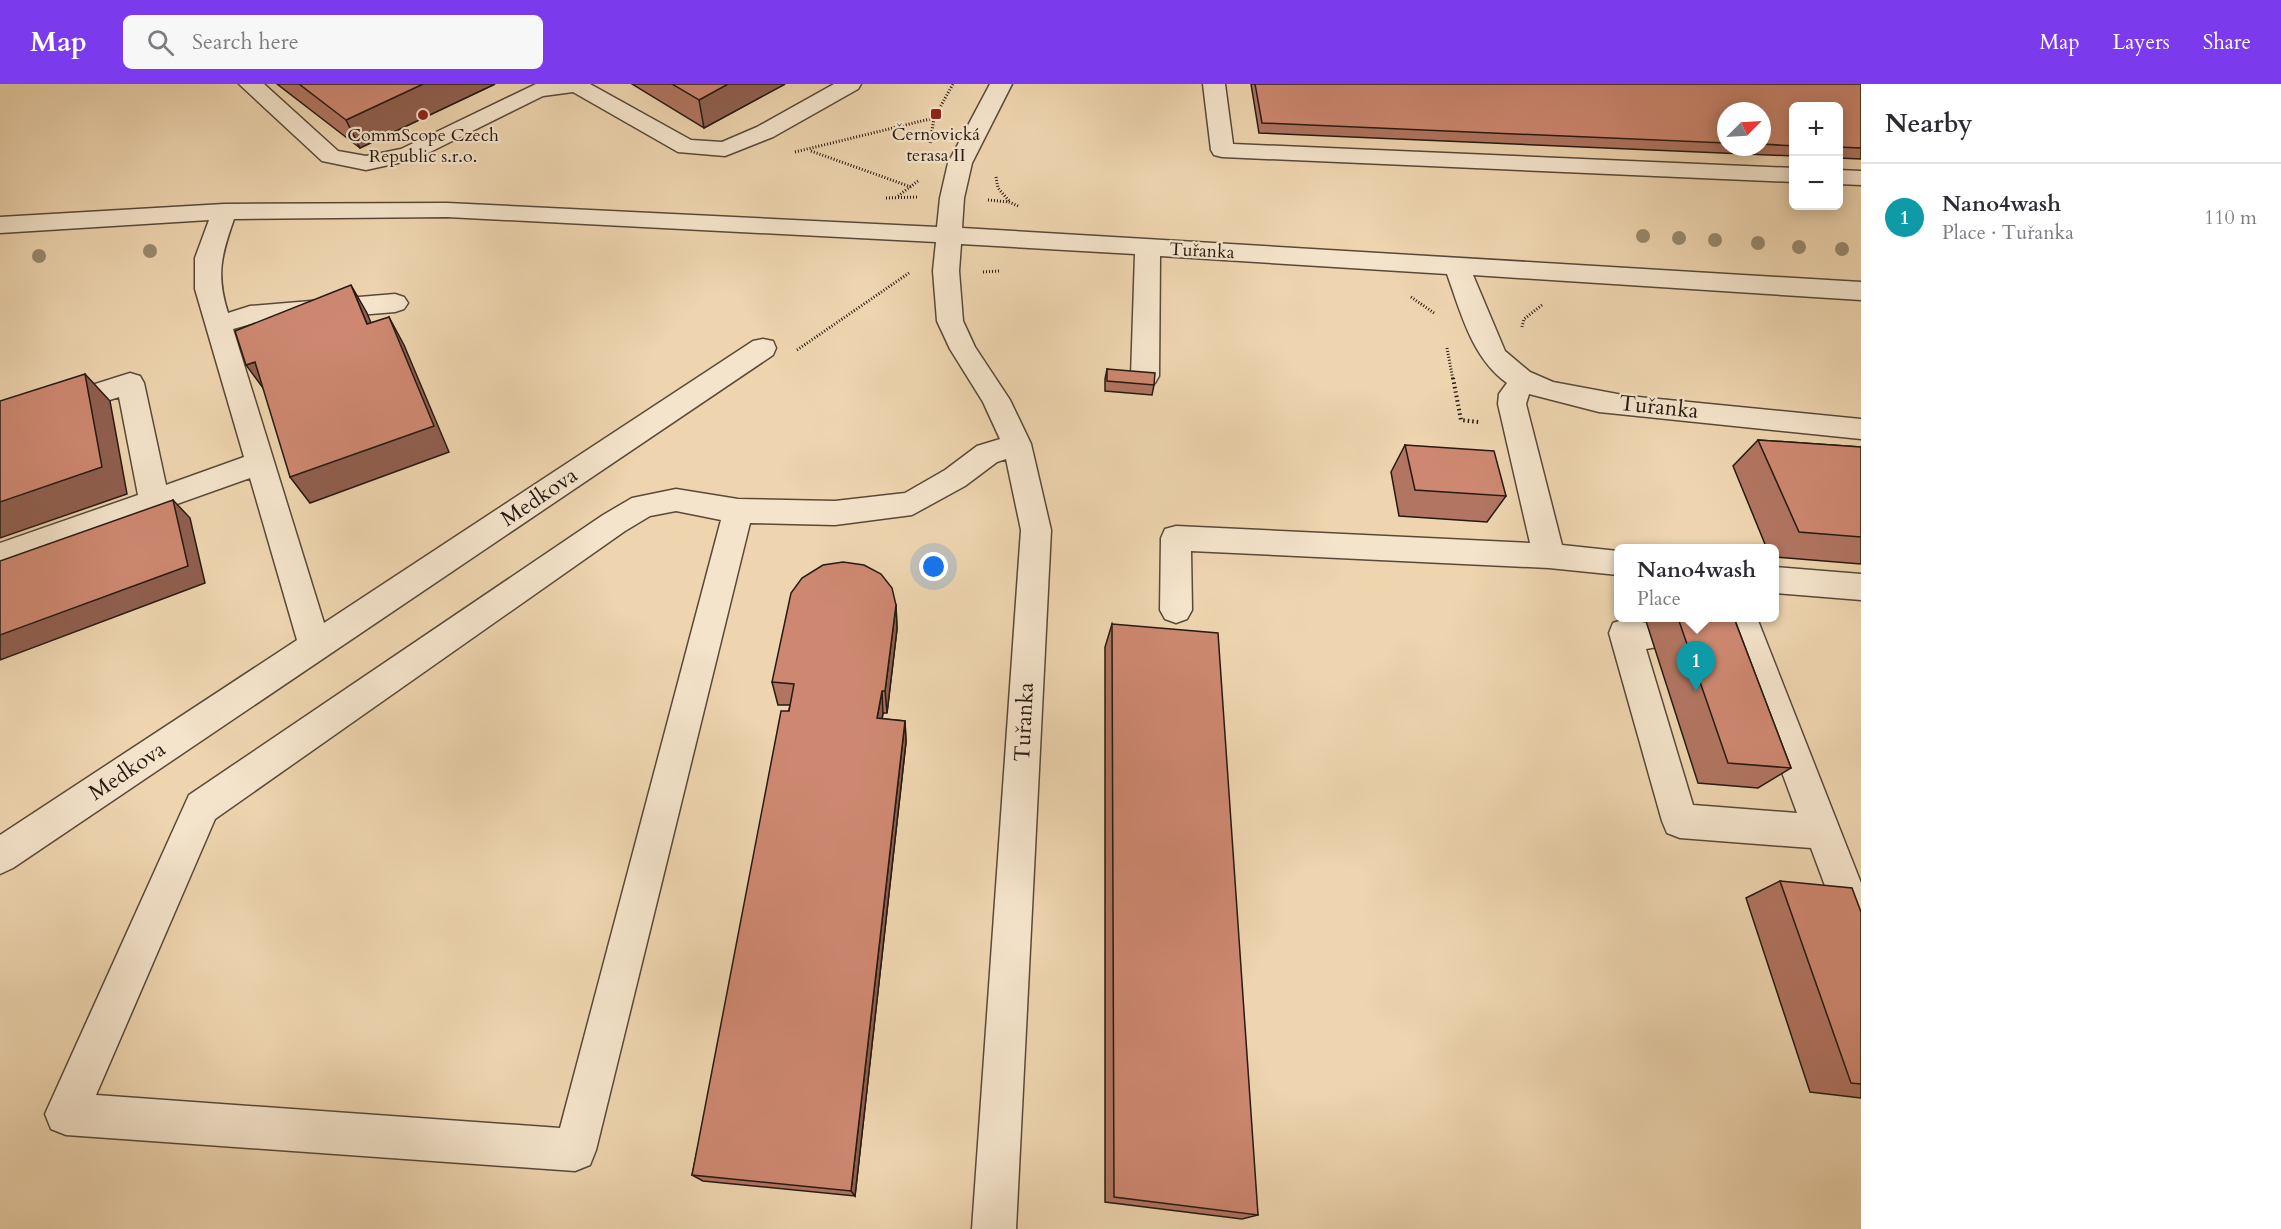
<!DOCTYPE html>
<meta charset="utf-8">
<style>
body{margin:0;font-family:Cardo,serif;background:#f7f7f7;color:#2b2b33}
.controls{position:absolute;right:18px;top:18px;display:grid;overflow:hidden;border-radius:9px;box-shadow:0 3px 15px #0003}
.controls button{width:54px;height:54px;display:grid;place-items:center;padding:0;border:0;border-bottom:2px solid #e1e1e2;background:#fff;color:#2b2b33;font:30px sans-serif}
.compass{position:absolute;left:1717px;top:18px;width:54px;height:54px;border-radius:50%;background:#fff;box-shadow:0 3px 15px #0003;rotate:66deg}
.you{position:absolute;left:934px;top:483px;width:21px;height:21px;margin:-15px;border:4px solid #fff;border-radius:50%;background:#1a73e8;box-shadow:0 0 0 9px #1a73e833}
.badge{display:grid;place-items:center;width:39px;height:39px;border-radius:50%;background:#7c3aed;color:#fff;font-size:20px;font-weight:700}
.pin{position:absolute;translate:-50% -50px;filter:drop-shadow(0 2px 3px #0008)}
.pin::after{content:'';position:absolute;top:32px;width:21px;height:18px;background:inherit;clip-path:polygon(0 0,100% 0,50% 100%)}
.popup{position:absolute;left:1614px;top:460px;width:165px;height:78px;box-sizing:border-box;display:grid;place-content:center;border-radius:9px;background:#fff;filter:drop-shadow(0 2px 4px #0005);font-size:20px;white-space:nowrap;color:#7c7c81}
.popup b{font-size:22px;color:#2b2b33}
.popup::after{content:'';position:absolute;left:50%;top:100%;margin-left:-12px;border:12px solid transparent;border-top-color:#fff}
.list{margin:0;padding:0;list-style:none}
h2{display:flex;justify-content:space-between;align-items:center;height:78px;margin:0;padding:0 24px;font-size:26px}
h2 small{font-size:20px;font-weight:400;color:#7c7c81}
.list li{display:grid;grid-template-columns:39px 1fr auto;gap:18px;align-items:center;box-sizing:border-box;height:108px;padding:0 24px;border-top:2px solid #e1e1e2}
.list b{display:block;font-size:22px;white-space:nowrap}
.list p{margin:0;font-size:20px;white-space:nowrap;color:#7c7c81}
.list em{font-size:20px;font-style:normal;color:#7c7c81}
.icon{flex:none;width:33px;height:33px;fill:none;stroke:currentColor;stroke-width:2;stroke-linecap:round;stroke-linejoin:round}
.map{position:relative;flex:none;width:1861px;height:1145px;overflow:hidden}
header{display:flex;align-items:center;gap:36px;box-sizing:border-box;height:84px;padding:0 30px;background:#7c3aed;color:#fff}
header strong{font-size:28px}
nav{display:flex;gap:33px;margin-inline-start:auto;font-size:21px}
.search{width:420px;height:54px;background:#f7f7f7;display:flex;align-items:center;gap:15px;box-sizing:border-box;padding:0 21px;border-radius:9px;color:#7c7c81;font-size:22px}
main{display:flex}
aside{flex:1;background:#fff}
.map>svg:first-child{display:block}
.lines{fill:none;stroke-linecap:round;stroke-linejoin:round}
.minor-casing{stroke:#584939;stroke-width:3}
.path-far1{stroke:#261a12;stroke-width:3;stroke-dasharray:1 2;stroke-linecap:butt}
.path{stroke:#261a12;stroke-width:4;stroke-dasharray:1.5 3;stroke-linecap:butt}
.minor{fill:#f4e4cb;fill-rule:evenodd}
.tree{fill:#98896d}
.wall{fill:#b17561;stroke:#261a12;stroke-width:1.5;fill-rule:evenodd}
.shaded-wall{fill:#905f4f;stroke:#261a12;stroke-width:1.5}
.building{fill:#ce8871;stroke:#261a12;stroke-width:1.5}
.poi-dot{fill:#8f2418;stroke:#f4e4cb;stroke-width:2}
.labels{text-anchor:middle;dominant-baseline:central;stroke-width:4.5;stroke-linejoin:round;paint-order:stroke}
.far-poi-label{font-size:18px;fill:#261a12;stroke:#f4e4cb}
.far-street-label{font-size:18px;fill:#261a12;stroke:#f4e4cb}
.street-label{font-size:22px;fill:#261a12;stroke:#f4e4cb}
</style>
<header>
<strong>Map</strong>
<div class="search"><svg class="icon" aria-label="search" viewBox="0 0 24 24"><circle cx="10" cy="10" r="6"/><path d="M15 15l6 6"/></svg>Search here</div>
<nav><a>Map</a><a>Layers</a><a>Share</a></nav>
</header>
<main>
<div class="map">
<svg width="1861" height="1145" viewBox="0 0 1861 1145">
<rect width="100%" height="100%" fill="#eed5af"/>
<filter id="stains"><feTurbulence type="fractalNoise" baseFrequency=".00333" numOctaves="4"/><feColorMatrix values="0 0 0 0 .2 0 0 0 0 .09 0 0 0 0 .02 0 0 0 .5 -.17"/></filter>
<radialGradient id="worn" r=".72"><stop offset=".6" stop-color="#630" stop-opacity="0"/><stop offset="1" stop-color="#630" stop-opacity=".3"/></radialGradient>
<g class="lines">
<defs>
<g id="minor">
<path d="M 239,0 L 264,0 L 338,67 L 366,72 L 401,65 L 536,0 L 590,0 L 691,56 L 722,58 L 757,43 L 834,0 L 861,0 L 858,5 L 773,53 L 725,72 L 678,68 L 573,8 L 543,12 L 416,75 L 366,86 L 322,77 Z"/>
<path d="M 990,0 L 1012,0 L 972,79 L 964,114 L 962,144 L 1861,198 L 1861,216 L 1473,191 L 1505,267 L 1530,288 L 1553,298 L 1628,312 L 1861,335 L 1861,355 L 1599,328 L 1529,310 L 1526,320 L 1562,461 L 1618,467 L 1618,491 L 1549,484 L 1191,467 L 1192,526 L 1187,535 L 1176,539 L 1165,535 L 1160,526 L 1161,454 L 1165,445 L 1176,442 L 1530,459 L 1498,320 L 1499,310 L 1507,299 C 1472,274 1461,229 1447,190 L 1160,172 L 1159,292 L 1155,299 L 1145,302 L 1135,299 L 1131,292 L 1135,170 L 961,160 L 959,187 L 963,237 L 975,263 L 1010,316 L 1031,360 L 1051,446 L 1016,1145 L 972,1145 L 1021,446 L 1006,375 L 997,378 L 965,402 L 912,431 L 835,441 L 750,439 L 596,1066 L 590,1081 L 575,1087 L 66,1051 L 51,1045 L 45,1030 L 189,711 L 603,431 L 632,414 L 676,405 L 738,415 L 835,417 L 905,409 L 945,386 L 977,362 L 1000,355 L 983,318 L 950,265 L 937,237 L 933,187 L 936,158 L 447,133 L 234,135 C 221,172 216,191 228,229 L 250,222 L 395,210 L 404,213 L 408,219 L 404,225 L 395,228 L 251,240 L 233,245 L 324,539 L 753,257 L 763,255 L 773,257 L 776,264 L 773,271 L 13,784 L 0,790 L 0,751 L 297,556 L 250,394 L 0,483 L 0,459 L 138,411 L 119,313 L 0,351 L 0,330 L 130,289 L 140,292 L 144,299 L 166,401 L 244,373 L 195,205 L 195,174 L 209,136 L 0,149 L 0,133 L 224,120 L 447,119 L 937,143 L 940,114 L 948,79 ZM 676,427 L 721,436 L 560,1044 L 96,1011 L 215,735 L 625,447 L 650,432 Z"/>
<path d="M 1203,0 L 1225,0 L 1233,60 L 1794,84 L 1794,98 L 1222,73 L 1214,71 L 1211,66 Z"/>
<path d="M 1838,86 L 1861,87 L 1861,101 L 1838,100 Z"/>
<path d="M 1774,483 L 1861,490 L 1861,516 L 1774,509 Z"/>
<path d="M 1725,534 L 1757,534 L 1861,799 L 1861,867 L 1847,861 L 1811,764 L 1680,754 L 1667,749 L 1662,737 L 1609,549 L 1613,539 L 1625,535 L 1663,542 L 1667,552 L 1663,562 L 1646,565 L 1693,721 L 1797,729 Z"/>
</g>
</defs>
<!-- minor casing -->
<use href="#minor" class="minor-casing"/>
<!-- path-far1 -->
<g class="path-far1">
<path d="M 930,59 L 934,34 L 953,0"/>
<path d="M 811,67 L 911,103"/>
<path d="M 795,68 L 934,34"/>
<path d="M 996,93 L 998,104 L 1009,117"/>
<path d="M 898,112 L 918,97"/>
<path d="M 886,114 L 917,113"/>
<path d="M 988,116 L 1009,118 L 1018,122"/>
<path d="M 983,188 L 999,187"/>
<path d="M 1411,213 L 1434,229"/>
<path d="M 1522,243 L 1524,235 L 1542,221"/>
<path d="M 1447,264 L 1453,296"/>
<path d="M 797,266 L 909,189"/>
</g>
<!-- path -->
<path class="path" d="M 1453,294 L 1461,336 L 1479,338"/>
<!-- minor -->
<use href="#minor" class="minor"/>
</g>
<!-- trees -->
<g class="tree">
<circle cx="1643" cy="152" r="7"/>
<circle cx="1679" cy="154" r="7"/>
<circle cx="1715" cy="156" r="7"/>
<circle cx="1758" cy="159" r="7"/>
<circle cx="1799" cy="163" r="7"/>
<circle cx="1842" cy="165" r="7"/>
<circle cx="150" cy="167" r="7"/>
<circle cx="39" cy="172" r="7"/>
</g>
<!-- wall -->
<g class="wall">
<path d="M 277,0 L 495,0 L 360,64 Z"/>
<path d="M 632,0 L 785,0 L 704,44 Z"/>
<path d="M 1251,0 L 1861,0 L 1861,75 L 1839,74 L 1839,22 L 1794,22 L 1794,72 L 1259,49 ZM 1726,27 L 1762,27 L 1762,63 L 1726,63 Z"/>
<path d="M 1107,285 L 1154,301 L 1152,311 L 1105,307 L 1105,295 Z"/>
<path d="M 1758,356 L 1861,363 L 1861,480 L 1774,473 L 1774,465 L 1767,465 L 1733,382 Z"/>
<path d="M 1405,361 L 1506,412 L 1487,438 L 1399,432 L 1391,388 Z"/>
<path d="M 896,521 L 897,545 L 887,629 L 883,629 L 882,635 L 905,637 L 906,658 L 855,1112 L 703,1097 L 692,1091 L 790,621 L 778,621 L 772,598 Z"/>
<path d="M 1645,534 L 1734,534 L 1791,684 L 1758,704 L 1698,699 Z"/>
<path d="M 1112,540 L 1258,1131 L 1242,1135 L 1105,1118 L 1105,563 Z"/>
<path d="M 1780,797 L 1861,828 L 1861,1014 L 1810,1008 L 1746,814 Z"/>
</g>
<!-- shaded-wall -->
<g class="shaded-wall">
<path d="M 423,0 L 495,0 L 360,64 L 346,36 Z"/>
<path d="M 728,0 L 785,0 L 704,44 L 699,16 Z"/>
<path d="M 351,201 L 367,229 L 383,268 L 367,240 Z"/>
<path d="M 389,233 L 404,261 L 449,368 L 310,419 L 290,393 Z"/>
<path d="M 255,278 L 266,308 L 246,281 Z"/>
<path d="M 85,290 L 110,317 L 127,410 L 0,454 L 0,418 Z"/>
<path d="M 173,416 L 190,434 L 205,499 L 0,576 L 0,551 Z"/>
<path d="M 896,521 L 897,545 L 887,629 L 885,607 Z"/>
<path d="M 882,607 L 883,629 L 879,656 L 877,634 Z"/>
<path d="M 905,637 L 906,658 L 855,1112 L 851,1107 Z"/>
</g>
<!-- building -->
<g class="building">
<path d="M 299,0 L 423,0 L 346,36 Z"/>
<path d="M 672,0 L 728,0 L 699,16 Z"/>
<path d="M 1255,0 L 1861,0 L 1861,64 L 1839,63 L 1839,22 L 1794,22 L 1794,62 L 1762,60 L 1762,27 L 1726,27 L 1726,59 L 1262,39 Z"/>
<path d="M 351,201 L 367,240 L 389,233 L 434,342 L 290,393 L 255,278 L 246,281 L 235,247 Z"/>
<path d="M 1107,285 L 1155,289 L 1154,301 L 1107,297 Z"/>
<path d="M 85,290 L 102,383 L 0,418 L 0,317 Z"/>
<path d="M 1758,356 L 1861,363 L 1861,453 L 1799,448 Z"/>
<path d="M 1405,361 L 1494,367 L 1506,412 L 1415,406 Z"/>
<path d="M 173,416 L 188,482 L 0,551 L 0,477 Z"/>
<path d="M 843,478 L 864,481 L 881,490 L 892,504 L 896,521 L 885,607 L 882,607 L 877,634 L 905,637 L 851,1107 L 692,1091 L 781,627 L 789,627 L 794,600 L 772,598 L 791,509 L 802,494 L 823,481 Z"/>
<path d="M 1678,534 L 1734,534 L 1791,684 L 1728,679 Z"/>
<path d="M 1112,540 L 1218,549 L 1258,1131 L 1114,1113 Z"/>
<path d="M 1780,797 L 1852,804 L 1861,828 L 1861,1000 L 1851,999 Z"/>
</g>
<!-- markers -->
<g class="poi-dot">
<rect x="930" y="24" width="12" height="12" rx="3"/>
<circle cx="423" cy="31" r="6"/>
</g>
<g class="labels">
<!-- far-poi labels -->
<g class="far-poi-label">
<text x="936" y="50">Černovická<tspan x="936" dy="21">terasa II</tspan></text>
<text x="423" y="51">CommScope Czech<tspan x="423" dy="21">Republic s.r.o.</tspan></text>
</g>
<!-- far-street labels -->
<g class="far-street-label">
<text transform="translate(1202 167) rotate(3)">Tuřanka</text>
</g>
<!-- street labels -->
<g class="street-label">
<text transform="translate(1659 323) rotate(6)">Tuřanka</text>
<text transform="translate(539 413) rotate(-34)">Medkova</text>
<text transform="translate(1024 638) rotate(-87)">Tuřanka</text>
<text transform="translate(127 687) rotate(-34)">Medkova</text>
</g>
</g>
<rect width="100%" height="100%" filter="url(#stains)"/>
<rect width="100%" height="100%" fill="url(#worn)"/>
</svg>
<div class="controls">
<button>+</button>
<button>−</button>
</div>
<svg class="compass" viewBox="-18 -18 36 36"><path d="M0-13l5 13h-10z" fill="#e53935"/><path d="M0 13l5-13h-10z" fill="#7c7c81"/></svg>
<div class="you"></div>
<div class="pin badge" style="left:1696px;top:607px;background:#0f9aa8">1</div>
<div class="popup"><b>Nano4wash</b>Place</div>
</div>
<aside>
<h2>Nearby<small></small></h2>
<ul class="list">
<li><span class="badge" style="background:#0f9aa8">1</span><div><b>Nano4wash</b><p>Place · Tuřanka</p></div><em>110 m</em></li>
</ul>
</aside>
</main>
